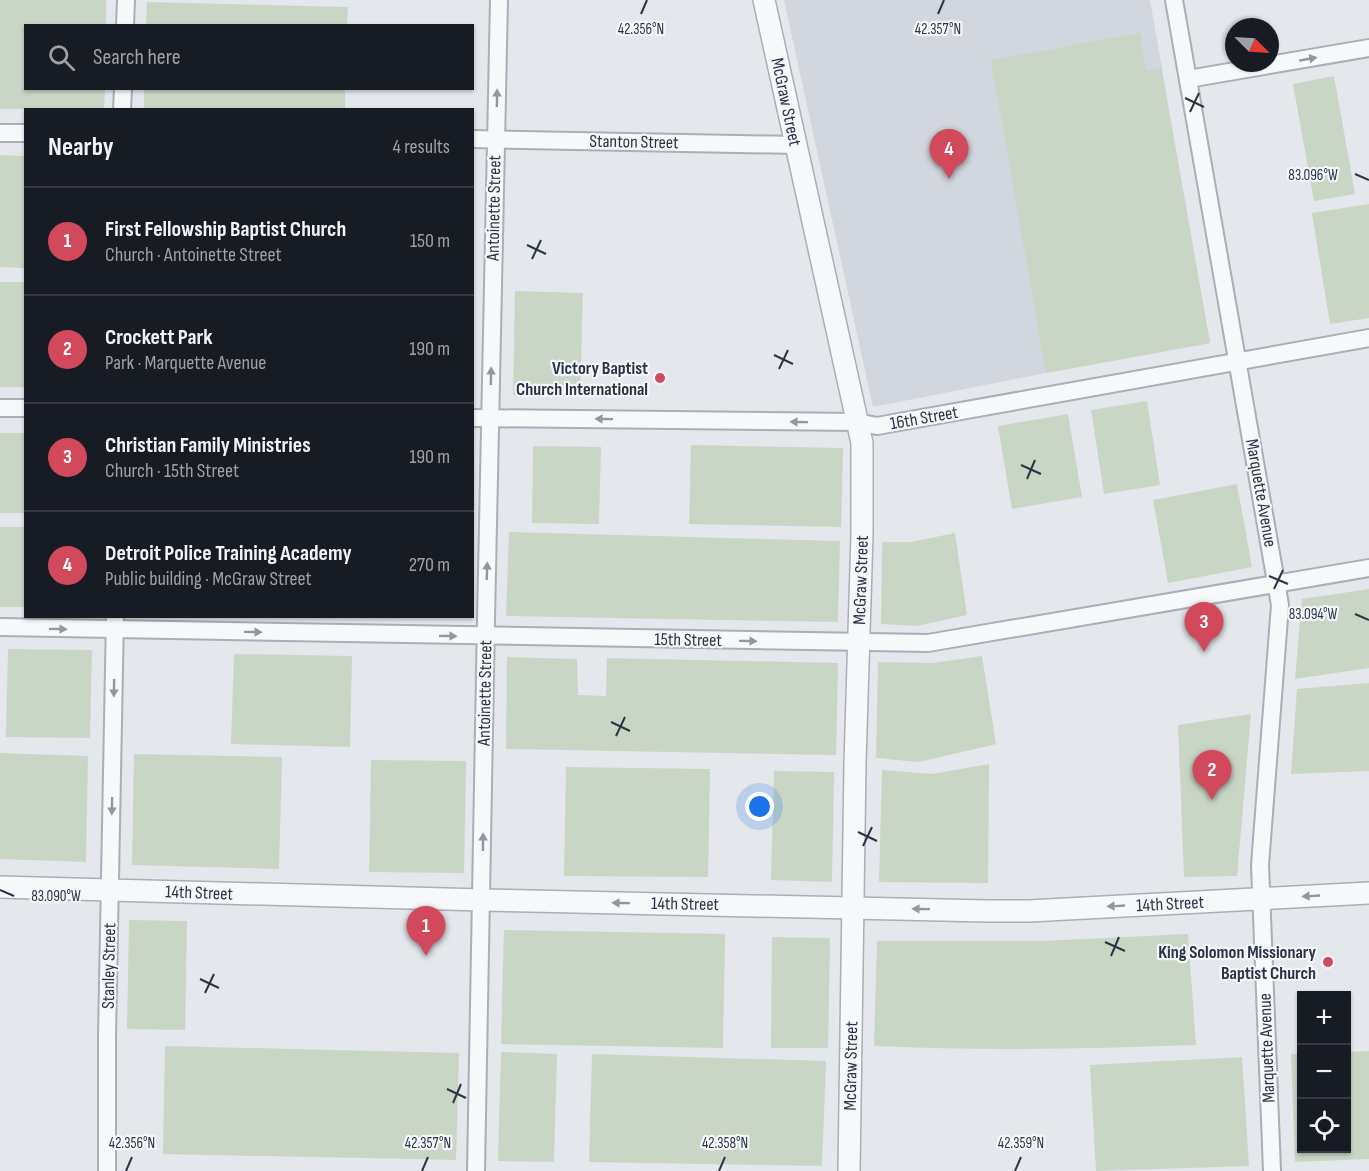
<!DOCTYPE html>
<meta charset="utf-8">
<style>
body{margin:0;font-family:"Sofia Sans Condensed",sans-serif;background:#242831;color:#f1f3f6}
.controls{position:absolute;right:18px;bottom:18px;display:grid;overflow:hidden;border-radius:0px;box-shadow:0 2px 4px #0004}
.controls button{width:54px;height:54px;display:grid;place-items:center;padding:0;border:0;border-bottom:2px solid #363941;background:#171b24;color:#f1f3f6;font:30px sans-serif}
.compass{position:absolute;left:1225px;top:18px;width:54px;height:54px;border-radius:50%;background:#171b24;box-shadow:0 2px 4px #0004;rotate:114deg}
.you{position:absolute;left:760px;top:807px;width:21px;height:21px;margin:-15px;border:4px solid #fff;border-radius:50%;background:#1a73e8;box-shadow:0 0 0 9px #1a73e833}
.badge{display:grid;place-items:center;width:39px;height:39px;border-radius:50%;background:#d1495b;color:#fff;font-size:20px;font-weight:700}
.pin{position:absolute;translate:-50% -50px;filter:drop-shadow(0 2px 3px #0008)}
.pin::after{content:'';position:absolute;top:32px;width:21px;height:18px;background:inherit;clip-path:polygon(0 0,100% 0,50% 100%)}
.list{margin:0;padding:0;list-style:none}
h2{display:flex;justify-content:space-between;align-items:center;height:78px;margin:0;padding:0 24px;font-size:26px}
h2 small{font-size:20px;font-weight:400;color:#9ea1a6}
.list li{display:grid;grid-template-columns:39px 1fr auto;gap:18px;align-items:center;box-sizing:border-box;height:108px;padding:0 24px;border-top:2px solid #363941}
.list b{display:block;font-size:22px;white-space:nowrap}
.list p{margin:0;font-size:20px;white-space:nowrap;color:#9ea1a6}
.list em{font-size:20px;font-style:normal;color:#9ea1a6}
.icon{flex:none;width:33px;height:33px;fill:none;stroke:currentColor;stroke-width:2;stroke-linecap:round;stroke-linejoin:round}
.map{position:relative;flex:none;width:1369px;height:1171px;overflow:hidden}
.search{position:absolute;background:#171b24;box-shadow:0 2px 4px #0004;left:24px;top:24px;width:450px;height:66px;display:flex;align-items:center;gap:15px;box-sizing:border-box;padding:0 21px;border-radius:0px;color:#9ea1a6;font-size:22px}
.panel{position:absolute;background:#171b24;box-shadow:0 2px 4px #0004;left:24px;top:108px;width:450px;height:510px;border-radius:0px}
.map>svg:first-child{display:block}
.built{fill:#d2d6de}
.green{fill:#c9d6c5}
.lines{fill:none;stroke-linecap:round;stroke-linejoin:round}
.minor-casing{stroke:#a9aeb7;stroke-width:20}
.tertiary-casing{stroke:#a9aeb7;stroke-width:24}
.minor{stroke:#f7f8fa;stroke-width:16}
.tertiary{stroke:#f7f8fa;stroke-width:21}
.oneway{fill:#9196a0}
.ticks{fill:none;stroke:#2b3445;stroke-width:2}
.poi-dot{fill:#d1495b;stroke:#f4f6f9;stroke-width:2}
.labels{text-anchor:middle;dominant-baseline:central;stroke-width:4.5;stroke-linejoin:round;paint-order:stroke}
.street-label{font-size:18px;fill:#2b3445;stroke:#f4f6f9}
.poi-label{font-size:18px;font-weight:bold;fill:#2b3445;stroke:#f4f6f9;text-anchor:end}
.ticks-label{font-size:15px;text-anchor:middle;fill:#2b3445;stroke:#f4f6f9;stroke-width:4.5;stroke-linejoin:round;paint-order:stroke}
</style>
<div class="map">
<svg width="1369" height="1171" viewBox="0 0 1369 1171">
<rect width="100%" height="100%" fill="#e4e7ec"/>
<!-- built -->
<path class="built" d="M 784,0 L 1150,0 L 1210,343 L 1046,373 L 873,407 Z"/>
<!-- green -->
<g class="green">
<path d="M 0,0 L 106,0 L 106,25 L 26,26 L 26,88 L 105,89 L 104,109 L 0,109 Z"/>
<path d="M 147,2 L 348,7 L 347,25 L 146,25 Z"/>
<path d="M 1140,33 L 1146,70 L 1161,68 L 1210,343 L 1046,373 L 991,60 Z"/>
<path d="M 1334,76 L 1355,194 L 1314,201 L 1293,84 Z"/>
<rect x="144" y="89" width="201" height="20"/>
<path d="M 0,155 L 25,156 L 25,268 L 0,267 Z"/>
<path d="M 1369,204 L 1369,318 L 1330,324 L 1312,213 Z"/>
<rect x="0" y="282" width="25" height="105"/>
<path d="M 515,291 L 583,293 L 580,397 L 513,395 Z"/>
<path d="M 1147,401 L 1160,485 L 1104,494 L 1091,410 Z"/>
<path d="M 1068,414 L 1082,497 L 1012,509 L 998,426 Z"/>
<rect x="0" y="433" width="25" height="80"/>
<path d="M 691,445 L 843,448 L 841,527 L 689,524 Z"/>
<path d="M 533,446 L 601,447 L 599,524 L 532,523 Z"/>
<path d="M 1237,484 L 1252,567 L 1168,583 L 1153,500 Z"/>
<rect x="0" y="527" width="25" height="80"/>
<path d="M 509,532 L 840,541 L 838,622 L 506,616 Z"/>
<path d="M 955,533 L 967,615 L 917,626 L 881,624 L 882,542 L 911,542 Z"/>
<path d="M 1369,589 L 1369,668 L 1295,679 L 1302,599 Z"/>
<path d="M 8,649 L 92,650 L 90,738 L 6,737 Z"/>
<path d="M 234,654 L 352,656 L 350,747 L 231,744 Z"/>
<path d="M 982,656 L 996,744 L 919,762 L 876,758 L 878,662 L 932,663 Z"/>
<path d="M 507,657 L 577,659 L 578,695 L 606,696 L 607,658 L 838,663 L 836,755 L 506,749 Z"/>
<path d="M 1369,683 L 1369,771 L 1291,774 L 1297,689 Z"/>
<path d="M 1251,714 L 1237,876 L 1184,877 L 1178,725 Z"/>
<path d="M 0,753 L 88,756 L 86,862 L 0,859 Z"/>
<path d="M 134,754 L 282,757 L 279,869 L 132,865 Z"/>
<path d="M 371,760 L 466,761 L 464,873 L 369,872 Z"/>
<path d="M 989,764 L 988,883 L 879,882 L 882,770 L 932,774 Z"/>
<path d="M 566,767 L 710,769 L 708,877 L 564,876 Z"/>
<path d="M 774,771 L 834,772 L 832,882 L 771,880 Z"/>
<path d="M 129,920 L 187,921 L 185,1030 L 127,1029 Z"/>
<path d="M 504,930 L 725,934 L 723,1048 L 501,1044 Z"/>
<path d="M 1188,934 L 1196,1045 C 1088,1049 982,1051 874,1046 L 877,941 L 1041,941 Z"/>
<path d="M 772,937 L 830,938 L 828,1048 L 771,1048 Z"/>
<path d="M 165,1046 L 459,1053 L 456,1160 L 163,1154 Z"/>
<path d="M 1369,1051 L 1369,1159 L 1295,1162 L 1291,1054 L 1301,1054 L 1302,1148 L 1346,1148 L 1347,1052 Z"/>
<path d="M 501,1052 L 557,1054 L 554,1162 L 498,1161 Z"/>
<path d="M 592,1054 L 826,1061 L 822,1166 L 589,1162 Z"/>
<path d="M 1242,1057 L 1249,1166 L 1096,1171 L 1090,1065 Z"/>
</g>
<g class="lines">
<defs>
<g id="minor">
<path d="M 1174,0 L 1280,605 L 1260,865 L 1272,1171"/>
<path d="M 125,26 L 126,0"/>
<path d="M 1188,79 L 1369,48"/>
<path d="M 122,110 L 123,88"/>
<path d="M 0,133 L 26,133"/>
<path d="M 472,139 L 796,145"/>
<path d="M 0,408 L 26,408"/>
<path d="M 472,418 L 857,422 L 877,426 L 1369,338"/>
<path d="M 0,627 L 928,643 L 1369,568"/>
<path d="M 107,1171 L 107,1037 L 115,616"/>
<path d="M 476,1171 L 486,619 L 499,0"/>
</g>
<g id="tertiary">
<path d="M 764,0 L 862,443 L 862,534 L 855,763 L 849,1171"/>
<path d="M 0,887 L 482,900 L 987,911 L 1029,911 L 1369,893"/>
</g>
</defs>
<!-- minor casing -->
<use href="#minor" class="minor-casing"/>
<!-- tertiary casing -->
<use href="#tertiary" class="tertiary-casing"/>
<!-- minor -->
<use href="#minor" class="minor"/>
<!-- tertiary -->
<use href="#tertiary" class="tertiary"/>
</g>
<!-- one-way arrows -->
<defs><path id="oneway-solid" d="M-6-.8H1V-3.2L6.5 0L1 3.2V.8H-6Z" transform="scale(1.5)"/></defs>
<g class="oneway">
<use href="#oneway-solid" transform="translate(1308 59) rotate(-10)"/>
<use href="#oneway-solid" transform="translate(497 98) rotate(-89)"/>
<use href="#oneway-solid" transform="translate(491 376) rotate(-89)"/>
<use href="#oneway-solid" transform="translate(604 419) rotate(-179)"/>
<use href="#oneway-solid" transform="translate(799 422) rotate(-179)"/>
<use href="#oneway-solid" transform="translate(487 571) rotate(-88)"/>
<use href="#oneway-solid" transform="translate(58 629) rotate(1)"/>
<use href="#oneway-solid" transform="translate(253 632) rotate(1)"/>
<use href="#oneway-solid" transform="translate(448 636) rotate(1)"/>
<use href="#oneway-solid" transform="translate(748 641) rotate(1)"/>
<use href="#oneway-solid" transform="translate(114 688) rotate(91)"/>
<use href="#oneway-solid" transform="translate(112 806) rotate(91)"/>
<use href="#oneway-solid" transform="translate(483 842) rotate(-89)"/>
<use href="#oneway-solid" transform="translate(1311 896) rotate(177)"/>
<use href="#oneway-solid" transform="translate(621 903) rotate(-179)"/>
<use href="#oneway-solid" transform="translate(1116 906) rotate(177)"/>
<use href="#oneway-solid" transform="translate(921 909) rotate(-179)"/>
</g>
<!-- ticks -->
<path class="ticks" d="M 641,14 L 647,0M 938,14 L 944,0M 1185,98 L 1204,107M 1190,112 L 1199,93M 1355,174 L 1369,180M 527,245 L 546,254M 532,259 L 541,240M 774,355 L 793,364M 779,369 L 788,350M 1021,465 L 1041,474M 1027,479 L 1035,460M 1269,576 L 1288,584M 1274,589 L 1283,570M 1355,614 L 1369,620M 611,722 L 630,731M 616,736 L 625,717M 858,832 L 877,841M 863,846 L 872,827M 0,890 L 14,896M 1105,942 L 1125,951M 1111,956 L 1119,937M 200,979 L 219,988M 205,993 L 214,974M 447,1089 L 466,1098M 453,1103 L 461,1084M 126,1171 L 132,1157M 422,1171 L 428,1157M 719,1171 L 725,1157M 1015,1171 L 1021,1157"/>
<!-- markers -->
<g class="poi-dot">
<circle cx="660" cy="378" r="6"/>
<circle cx="1328" cy="962" r="6"/>
</g>
<g class="labels">
<!-- street labels -->
<g class="street-label">
<text transform="translate(786 102) rotate(78)">McGraw Street</text>
<text transform="translate(634 142) rotate(1)">Stanton Street</text>
<text transform="translate(494 208) rotate(-89)">Antoinette Street</text>
<text transform="translate(924 418) rotate(-10)">16th Street</text>
<text transform="translate(1261 493) rotate(80)">Marquette Avenue</text>
<text transform="translate(861 580) rotate(-88)">McGraw Street</text>
<text transform="translate(688 640) rotate(1)">15th Street</text>
<text transform="translate(485 693) rotate(-89)">Antoinette Street</text>
<text transform="translate(199 893) rotate(2)">14th Street</text>
<text transform="translate(685 904) rotate(1)">14th Street</text>
<text transform="translate(1170 904) rotate(-3)">14th Street</text>
<text transform="translate(109 966) rotate(-89)">Stanley Street</text>
<text transform="translate(1267 1048) rotate(-92)">Marquette Avenue</text>
<text transform="translate(851 1066) rotate(-89)">McGraw Street</text>
</g>
<!-- poi labels -->
<g class="poi-label">
<text x="648" y="368">Victory Baptist<tspan x="648" dy="21">Church International</tspan></text>
<text x="1316" y="952">King Solomon Missionary<tspan x="1316" dy="21">Baptist Church</tspan></text>
</g>
</g>
<g class="ticks-label">
<text x="641" y="34">42.356°N</text>
<text x="938" y="34">42.357°N</text>
<text x="1313" y="180">83.096°W</text>
<text x="1313" y="619">83.094°W</text>
<text x="56" y="901">83.090°W</text>
<text x="132" y="1148">42.356°N</text>
<text x="428" y="1148">42.357°N</text>
<text x="725" y="1148">42.358°N</text>
<text x="1021" y="1148">42.359°N</text>
</g>
</svg>
<div class="controls">
<button>+</button>
<button>−</button>
<button><svg class="icon" aria-label="locate" viewBox="0 0 24 24"><circle cx="12" cy="12" r="6"/><path d="M12 2v4M12 18v4M2 12h4M18 12h4"/></svg></button>
</div>
<svg class="compass" viewBox="-18 -18 36 36"><path d="M0-13l5 13h-10z" fill="#e53935"/><path d="M0 13l5-13h-10z" fill="#9ea1a6"/></svg>
<div class="you"></div>
<div class="pin badge" style="left:426px;top:956px">1</div>
<div class="pin badge" style="left:1212px;top:800px">2</div>
<div class="pin badge" style="left:1204px;top:652px">3</div>
<div class="pin badge" style="left:949px;top:179px">4</div>
<div class="search"><svg class="icon" aria-label="search" viewBox="0 0 24 24"><circle cx="10" cy="10" r="6"/><path d="M15 15l6 6"/></svg>Search here</div>
<section class="panel">
<h2>Nearby<small>4 results</small></h2>
<ul class="list">
<li><span class="badge">1</span><div><b>First Fellowship Baptist Church</b><p>Church · Antoinette Street</p></div><em>150 m</em></li>
<li><span class="badge">2</span><div><b>Crockett Park</b><p>Park · Marquette Avenue</p></div><em>190 m</em></li>
<li><span class="badge">3</span><div><b>Christian Family Ministries</b><p>Church · 15th Street</p></div><em>190 m</em></li>
<li><span class="badge">4</span><div><b>Detroit Police Training Academy</b><p>Public building · McGraw Street</p></div><em>270 m</em></li>
</ul>
</section>
</div>
